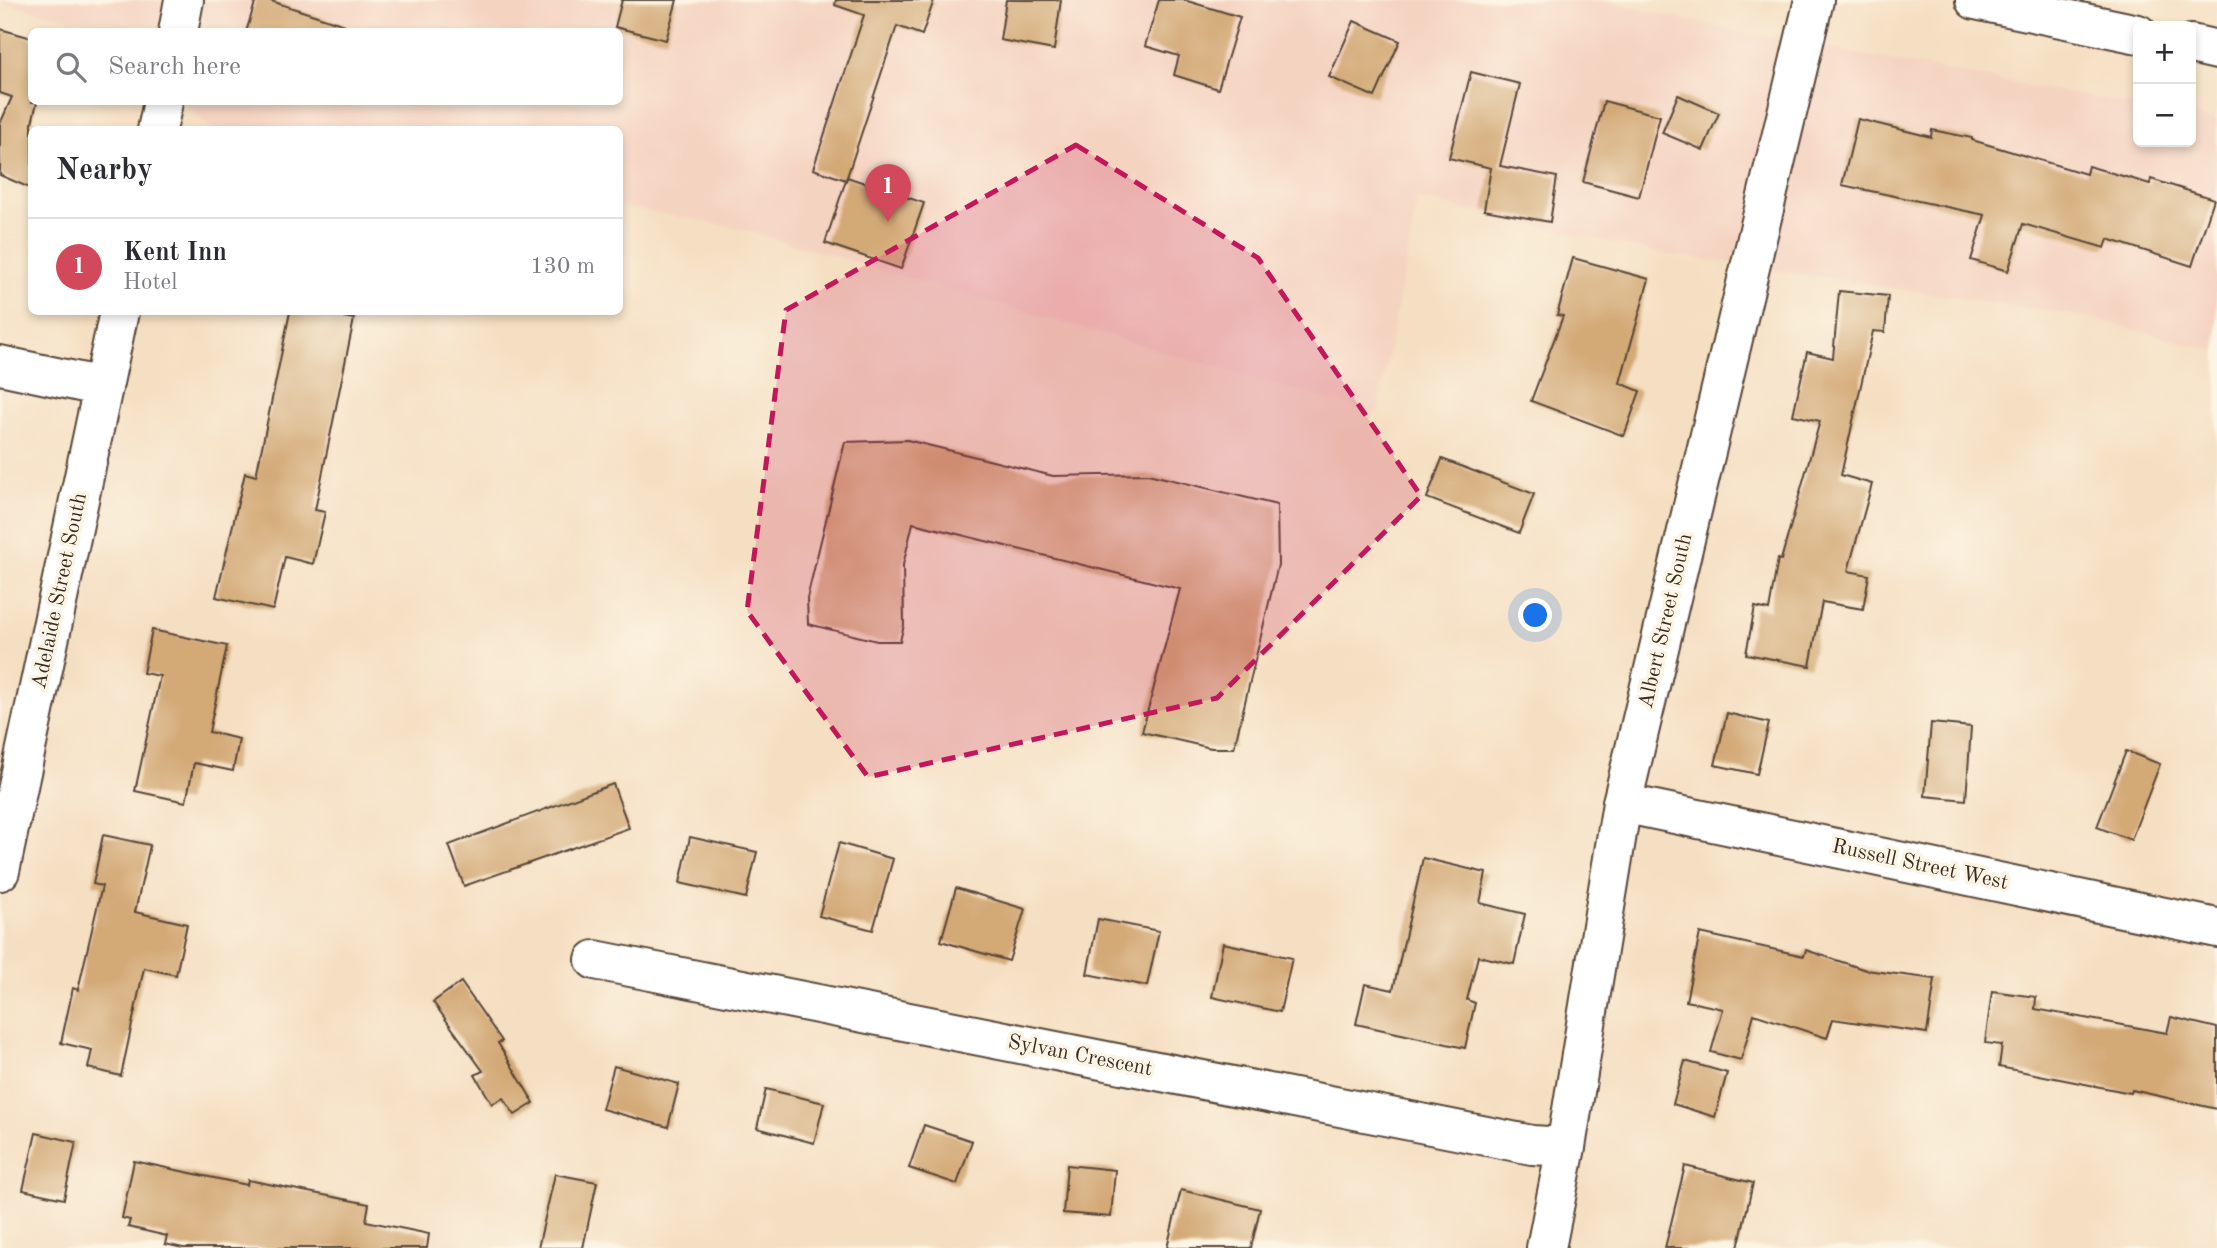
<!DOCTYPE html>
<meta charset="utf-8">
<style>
body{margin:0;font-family:"Old Standard TT",serif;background:#f7f7f7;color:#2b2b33}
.controls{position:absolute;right:21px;top:21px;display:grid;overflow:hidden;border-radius:10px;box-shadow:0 4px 10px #0003}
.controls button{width:63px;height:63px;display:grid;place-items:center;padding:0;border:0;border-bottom:2px solid #e1e1e2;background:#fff;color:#2b2b33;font:35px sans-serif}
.you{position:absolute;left:1536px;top:616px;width:24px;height:24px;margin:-18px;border:5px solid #fff;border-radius:50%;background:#1a73e8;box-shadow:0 0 0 10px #1a73e833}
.badge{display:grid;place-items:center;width:46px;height:46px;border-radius:50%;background:#d1495b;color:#fff;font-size:23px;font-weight:700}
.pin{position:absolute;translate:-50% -58px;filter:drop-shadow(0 2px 4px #0008)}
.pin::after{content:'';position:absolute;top:37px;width:24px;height:21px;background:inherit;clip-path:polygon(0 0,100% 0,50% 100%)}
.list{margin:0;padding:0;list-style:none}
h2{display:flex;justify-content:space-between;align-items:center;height:91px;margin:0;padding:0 28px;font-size:30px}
h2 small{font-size:23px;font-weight:400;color:#7c7c81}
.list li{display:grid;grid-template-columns:46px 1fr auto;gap:21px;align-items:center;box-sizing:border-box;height:98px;padding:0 28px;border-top:2px solid #e1e1e2}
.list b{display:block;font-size:26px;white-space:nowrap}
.list p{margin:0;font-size:23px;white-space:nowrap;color:#7c7c81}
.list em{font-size:23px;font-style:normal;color:#7c7c81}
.icon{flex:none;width:38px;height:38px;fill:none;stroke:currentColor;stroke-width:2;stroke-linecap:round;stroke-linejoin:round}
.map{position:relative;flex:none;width:2217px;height:1248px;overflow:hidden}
.search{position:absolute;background:#fff;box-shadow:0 4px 10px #0003;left:28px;top:28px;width:595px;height:77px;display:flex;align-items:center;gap:18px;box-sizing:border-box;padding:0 24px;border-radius:10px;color:#7c7c81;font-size:26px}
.panel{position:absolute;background:#fff;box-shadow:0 4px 10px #0003;left:28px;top:126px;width:595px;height:189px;border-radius:10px}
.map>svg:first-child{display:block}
.built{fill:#f5d3c1}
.building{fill:#d3a976}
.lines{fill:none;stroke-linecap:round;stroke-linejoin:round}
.minor-casing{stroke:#574537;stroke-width:42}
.major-casing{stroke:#574537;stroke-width:42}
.minor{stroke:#fff;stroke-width:38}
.major{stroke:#fff;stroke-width:38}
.marked{fill:#c2185b;fill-opacity:0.2;stroke:#c2185b;stroke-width:5;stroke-dasharray:14 9;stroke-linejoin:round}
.labels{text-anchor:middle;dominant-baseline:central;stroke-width:7;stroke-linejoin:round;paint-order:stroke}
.street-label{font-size:21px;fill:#3b2a1e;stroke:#fcf5e5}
</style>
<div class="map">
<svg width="2217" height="1248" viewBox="0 0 2217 1248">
<rect width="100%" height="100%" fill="#fcf5e5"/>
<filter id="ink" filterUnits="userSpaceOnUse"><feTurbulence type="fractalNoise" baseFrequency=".0143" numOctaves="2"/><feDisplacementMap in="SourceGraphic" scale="14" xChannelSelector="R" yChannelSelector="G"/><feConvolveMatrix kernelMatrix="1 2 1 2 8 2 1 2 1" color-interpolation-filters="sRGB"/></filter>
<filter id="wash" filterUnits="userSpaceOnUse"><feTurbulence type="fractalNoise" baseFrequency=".00686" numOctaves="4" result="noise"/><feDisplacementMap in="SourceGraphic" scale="28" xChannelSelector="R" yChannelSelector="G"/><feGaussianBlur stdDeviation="1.57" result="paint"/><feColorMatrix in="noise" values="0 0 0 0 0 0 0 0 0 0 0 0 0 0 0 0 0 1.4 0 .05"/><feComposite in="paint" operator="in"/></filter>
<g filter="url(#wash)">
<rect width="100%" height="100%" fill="#f5dfc2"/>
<!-- built -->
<path class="built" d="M 0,0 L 1597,0 L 1750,34 L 2138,106 L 2138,142 L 2191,142 L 2191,116 L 2217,121 L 2217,351 L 2082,316 L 1659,253 L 1418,199 L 1377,414 L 737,228 L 620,206 L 620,130 L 216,129 L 210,128 L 183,102 L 620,102 L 620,32 L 114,32 L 109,27 L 0,2 Z"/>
<g id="blocks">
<!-- building -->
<g class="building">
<path d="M 256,0 L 268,0 L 345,25 L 344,32 L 246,32 Z"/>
<path d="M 622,0 L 677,0 L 666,40 L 615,27 Z"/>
<path d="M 836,0 L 934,0 L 922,35 L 897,26 L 846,180 L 813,169 L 864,15 L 835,5 Z"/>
<path d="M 1006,0 L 1061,0 L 1054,50 L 1000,40 Z"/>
<path d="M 1159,0 L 1184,0 L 1240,17 L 1218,89 L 1174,75 L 1179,56 L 1145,46 Z"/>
<path d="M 1354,21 L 1400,41 L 1375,97 L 1329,77 Z"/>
<path d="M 0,29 L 32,38 L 32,102 L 37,102 L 32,123 L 32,189 L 0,175 L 0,124 L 12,97 L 0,93 Z"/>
<path d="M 1471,72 L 1520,84 L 1500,166 L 1557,177 L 1550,222 L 1484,210 L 1491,168 L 1449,158 Z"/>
<path d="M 1678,95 L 1719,113 L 1703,150 L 1662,133 Z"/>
<path d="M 1604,101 L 1660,116 L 1639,197 L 1583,182 Z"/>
<path d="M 1858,119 L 1931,137 L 1932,130 L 1972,138 L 1972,140 L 2086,174 L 2088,166 L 2150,184 L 2151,179 L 2214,199 L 2192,266 L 2108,239 L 2105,248 L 2023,224 L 2008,271 L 1971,260 L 1985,215 L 1842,185 Z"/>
<path d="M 847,177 L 924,203 L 901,269 L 825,243 Z"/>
<path d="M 1573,258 L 1649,279 L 1620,383 L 1640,391 L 1624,436 L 1531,401 L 1563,316 L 1557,315 Z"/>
<path d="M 1839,291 L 1888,296 L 1885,332 L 1873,331 L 1841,475 L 1872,484 L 1848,571 L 1869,575 L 1863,609 L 1822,602 L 1810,666 L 1746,654 L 1755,607 L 1769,610 L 1778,559 L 1781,560 L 1820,421 L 1793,415 L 1807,352 L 1833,358 Z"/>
<path d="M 290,312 L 319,312 L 354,319 L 315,510 L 325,512 L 313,564 L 285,557 L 273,610 L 216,597 L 245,473 L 256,476 Z"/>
<path d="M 907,440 L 1053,476 L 1148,474 L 1277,505 L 1278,565 L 1234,748 L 1211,748 L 1142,732 L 1180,589 L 913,523 L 903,565 L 904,625 L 900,641 L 877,641 L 808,624 L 807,598 L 845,442 Z"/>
<path d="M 1442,459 L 1534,494 L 1519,533 L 1427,498 Z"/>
<path d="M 152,630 L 227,646 L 209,732 L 239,739 L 233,771 L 194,763 L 186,802 L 135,791 L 160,676 L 143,673 Z"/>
<path d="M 1727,713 L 1769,723 L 1757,774 L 1715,765 Z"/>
<path d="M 1931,723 L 1971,727 L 1966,800 L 1925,796 Z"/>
<path d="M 2126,751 L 2160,764 L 2131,840 L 2097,827 Z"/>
<path d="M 613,784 L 629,828 L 464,886 L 449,845 Z"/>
<path d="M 103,835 L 150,845 L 135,912 L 187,924 L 176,975 L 144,968 L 121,1076 L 88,1068 L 92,1050 L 61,1043 L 73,988 L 78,990 L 102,886 L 93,884 Z"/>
<path d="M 690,837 L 757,852 L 746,898 L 680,883 Z"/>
<path d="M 839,843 L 893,859 L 873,930 L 819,916 Z"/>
<path d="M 1423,858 L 1486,873 L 1480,903 L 1525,914 L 1514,964 L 1478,956 L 1467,1000 L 1475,1003 L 1465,1048 L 1356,1024 L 1365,984 L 1393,990 Z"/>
<path d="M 956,888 L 1025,909 L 1009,961 L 941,941 Z"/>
<path d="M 1098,919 L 1159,931 L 1147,986 L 1087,974 Z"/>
<path d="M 1700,933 L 1804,956 L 1806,950 L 1866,970 L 1935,979 L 1927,1033 L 1833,1019 L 1827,1038 L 1754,1014 L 1741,1060 L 1711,1052 L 1723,1009 L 1686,1001 Z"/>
<path d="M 1223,943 L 1292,958 L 1280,1012 L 1212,997 Z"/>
<path d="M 461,982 L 502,1041 L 498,1043 L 534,1103 L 515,1115 L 503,1098 L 492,1104 L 475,1075 L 483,1071 L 433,1002 Z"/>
<path d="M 1992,991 L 2036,997 L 2035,1009 L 2167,1033 L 2171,1017 L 2217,1028 L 2217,1109 L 2132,1090 L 2131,1093 L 1999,1067 L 2002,1045 L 1985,1043 Z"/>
<path d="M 1685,1061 L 1727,1073 L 1715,1117 L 1673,1104 Z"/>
<path d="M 614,1066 L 679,1084 L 668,1127 L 602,1109 Z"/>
<path d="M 766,1089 L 824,1103 L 814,1143 L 757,1128 Z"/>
<path d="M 924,1125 L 972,1141 L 957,1184 L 909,1168 Z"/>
<path d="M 36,1133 L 76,1142 L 64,1199 L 23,1190 Z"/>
<path d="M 134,1161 L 247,1185 L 248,1180 L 369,1204 L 366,1221 L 429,1234 L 427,1248 L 183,1248 L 165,1244 L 167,1236 L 128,1227 L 130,1220 L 122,1218 Z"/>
<path d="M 1067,1165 L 1115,1170 L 1111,1217 L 1063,1213 Z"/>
<path d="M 1685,1166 L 1753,1183 L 1738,1248 L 1665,1248 Z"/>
<path d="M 555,1174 L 597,1182 L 583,1248 L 538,1248 Z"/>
<path d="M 1181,1190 L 1260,1209 L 1251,1248 L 1167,1248 Z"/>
</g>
</g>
</g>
<g filter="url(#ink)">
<use href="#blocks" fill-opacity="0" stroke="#574537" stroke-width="2"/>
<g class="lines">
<defs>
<g id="minor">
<path d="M 178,32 L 184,0"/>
<path d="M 157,130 L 163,102"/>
<path d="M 0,365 L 103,387"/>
<path d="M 1622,803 L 2217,928"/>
<path d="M 0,871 L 119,312"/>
<path d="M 595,960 L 1532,1145 L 1566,1147"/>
<path d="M 1546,1248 L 1566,1147 L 1622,803 L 1814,0"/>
</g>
<g id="major">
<path d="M 1975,0 L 2138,34"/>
<path d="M 2191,44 L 2217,50"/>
</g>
</defs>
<!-- minor casing -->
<use href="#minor" class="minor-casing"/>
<!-- major casing -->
<use href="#major" class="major-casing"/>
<!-- minor -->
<use href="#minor" class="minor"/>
<!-- major -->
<use href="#major" class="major"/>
</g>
</g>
<!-- marked area -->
<path class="marked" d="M 1076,145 L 1258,258 L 1421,496 L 1217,698 L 868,777 L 747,611 L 786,310 Z"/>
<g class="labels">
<!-- street labels -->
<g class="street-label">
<text transform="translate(60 591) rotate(-78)">Adelaide Street South</text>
<text transform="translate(1666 621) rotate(-77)">Albert Street South</text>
<text transform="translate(1920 865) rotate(12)">Russell Street West</text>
<text transform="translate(1080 1056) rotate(11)">Sylvan Crescent</text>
</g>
</g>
</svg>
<div class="controls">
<button>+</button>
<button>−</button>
</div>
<div class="you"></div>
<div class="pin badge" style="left:888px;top:222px">1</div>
<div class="search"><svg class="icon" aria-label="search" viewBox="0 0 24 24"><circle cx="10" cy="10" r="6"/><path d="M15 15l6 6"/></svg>Search here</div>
<section class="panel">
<h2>Nearby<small></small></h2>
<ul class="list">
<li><span class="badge">1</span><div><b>Kent Inn</b><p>Hotel</p></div><em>130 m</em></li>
</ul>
</section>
</div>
